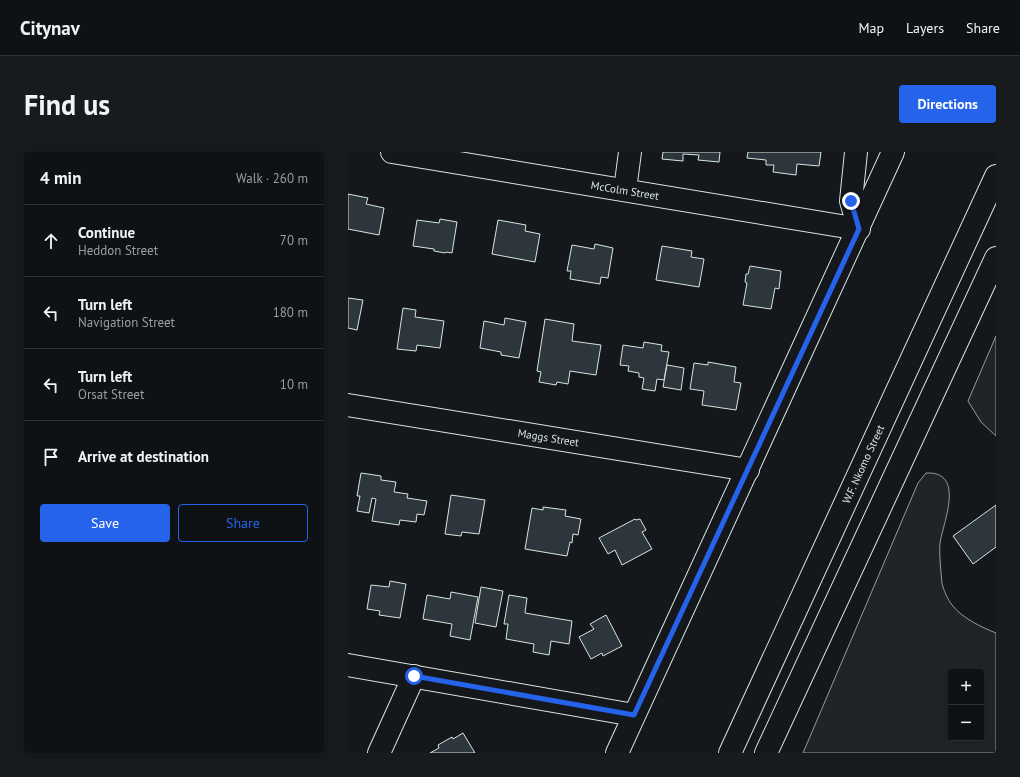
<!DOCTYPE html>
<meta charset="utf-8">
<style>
body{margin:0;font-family:"PT Sans",sans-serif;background:#181b1e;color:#f1f3f6}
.controls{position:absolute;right:12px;bottom:12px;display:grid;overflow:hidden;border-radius:4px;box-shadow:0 2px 10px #0003}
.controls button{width:36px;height:36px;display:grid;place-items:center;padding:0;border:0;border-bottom:1px solid #2f3234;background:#0f1215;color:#f1f3f6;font:20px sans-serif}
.stop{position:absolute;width:12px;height:12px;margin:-9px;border:3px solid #2563eb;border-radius:50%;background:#fff}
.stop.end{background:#2563eb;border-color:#fff;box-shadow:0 1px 4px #0008}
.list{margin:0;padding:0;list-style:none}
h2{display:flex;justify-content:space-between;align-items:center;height:52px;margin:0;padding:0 16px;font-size:17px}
h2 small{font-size:13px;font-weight:400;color:#9b9ea0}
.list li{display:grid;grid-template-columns:26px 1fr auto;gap:12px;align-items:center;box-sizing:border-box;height:72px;padding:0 16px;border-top:1px solid #2f3234}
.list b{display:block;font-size:15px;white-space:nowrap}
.list p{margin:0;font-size:13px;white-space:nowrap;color:#9b9ea0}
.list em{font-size:13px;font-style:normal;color:#9b9ea0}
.actions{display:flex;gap:8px;padding:12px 16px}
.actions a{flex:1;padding:9px 0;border:1px solid #2563eb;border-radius:4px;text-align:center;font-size:14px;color:#2563eb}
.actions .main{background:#2563eb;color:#fff}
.icon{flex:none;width:22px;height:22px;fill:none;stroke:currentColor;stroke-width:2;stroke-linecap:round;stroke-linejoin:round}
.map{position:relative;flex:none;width:648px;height:601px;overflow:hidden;border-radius:4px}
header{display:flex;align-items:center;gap:24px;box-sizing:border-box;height:56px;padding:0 20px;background:#0f1215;border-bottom:1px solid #2f3234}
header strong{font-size:19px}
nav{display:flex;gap:22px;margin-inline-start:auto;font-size:14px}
.intro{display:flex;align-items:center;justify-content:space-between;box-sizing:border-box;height:96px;padding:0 24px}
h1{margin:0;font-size:28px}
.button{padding:10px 18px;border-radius:4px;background:#2563eb;color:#fff;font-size:14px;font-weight:700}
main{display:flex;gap:24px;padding:0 24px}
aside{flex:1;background:#0f1215;border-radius:4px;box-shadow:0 2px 10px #0003}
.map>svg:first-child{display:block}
.green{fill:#202428;stroke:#939e99;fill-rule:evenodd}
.building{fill:#2c363c;stroke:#d8e6dc}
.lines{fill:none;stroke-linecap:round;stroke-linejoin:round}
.minor-casing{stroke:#d8e6dc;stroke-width:24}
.major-casing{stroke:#d8e6dc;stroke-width:24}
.minor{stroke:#14181c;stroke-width:22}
.major{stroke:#14181c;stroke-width:22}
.route{stroke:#2563eb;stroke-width:5}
.labels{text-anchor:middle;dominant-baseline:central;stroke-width:3;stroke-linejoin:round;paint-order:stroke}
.street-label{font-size:11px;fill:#d8e6dc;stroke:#14181c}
</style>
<header>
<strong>Citynav</strong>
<nav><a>Map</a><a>Layers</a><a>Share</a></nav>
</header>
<div class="intro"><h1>Find us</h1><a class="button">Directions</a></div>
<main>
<aside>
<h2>4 min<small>Walk · 260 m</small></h2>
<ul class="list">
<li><svg class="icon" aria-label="ahead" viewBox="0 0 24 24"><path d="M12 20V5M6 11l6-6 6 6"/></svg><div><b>Continue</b><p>Heddon Street</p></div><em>70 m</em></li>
<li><svg class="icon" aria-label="left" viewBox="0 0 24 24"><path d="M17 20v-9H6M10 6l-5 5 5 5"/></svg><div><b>Turn left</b><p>Navigation Street</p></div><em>180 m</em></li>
<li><svg class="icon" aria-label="left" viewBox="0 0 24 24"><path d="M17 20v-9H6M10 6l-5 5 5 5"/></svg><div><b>Turn left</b><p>Orsat Street</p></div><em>10 m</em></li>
<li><svg class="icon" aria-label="arrive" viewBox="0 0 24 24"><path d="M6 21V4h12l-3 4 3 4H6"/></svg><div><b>Arrive at destination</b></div></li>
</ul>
<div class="actions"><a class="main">Save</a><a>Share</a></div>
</aside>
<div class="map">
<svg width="648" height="601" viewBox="0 0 648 601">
<rect width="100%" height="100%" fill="#14181c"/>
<!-- green -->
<g class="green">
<path d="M 648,184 L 648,284 L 633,270 L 620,249 Z"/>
<path d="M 578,321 C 618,319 595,371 592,391 C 591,400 593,422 594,431 C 595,437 600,448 604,453 C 614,466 633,475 648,481 L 648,601 L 455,601 L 570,331 ZM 603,520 L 633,520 L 633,586 L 603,586 Z"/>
</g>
<!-- building -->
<g class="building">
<path d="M 315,0 L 372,0 L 371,10 L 350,8 L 351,3 L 335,2 L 335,9 L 314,7 Z"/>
<path d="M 400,0 L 473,0 L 471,14 L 449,12 L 448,23 L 425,20 L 426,13 L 418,13 L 418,8 L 399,6 Z"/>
<path d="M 0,42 L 20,46 L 18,52 L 36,56 L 31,83 L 0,77 Z"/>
<path d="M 92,67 L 109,70 L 104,101 L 98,100 L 97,101 L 86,99 L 86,97 L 65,94 L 69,68 L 91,71 Z"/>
<path d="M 150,68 L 178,73 L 177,79 L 192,82 L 187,110 L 144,102 Z"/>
<path d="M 247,92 L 265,96 L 260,126 L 253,125 L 252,132 L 222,127 L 223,119 L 219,119 L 224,93 L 246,97 Z"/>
<path d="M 314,94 L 344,99 L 343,105 L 356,107 L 351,135 L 308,128 Z"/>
<path d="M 402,114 L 433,119 L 431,137 L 427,136 L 423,157 L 395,153 L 399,131 L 397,130 L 398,122 L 400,122 Z"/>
<path d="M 0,146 L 15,148 L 9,178 L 0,176 Z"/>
<path d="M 55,156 L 68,158 L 67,165 L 96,169 L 92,196 L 69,193 L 68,199 L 49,197 Z"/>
<path d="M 157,166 L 178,170 L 171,206 L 153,203 L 153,200 L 132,196 L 136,169 L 156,173 Z"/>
<path d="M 197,167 L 226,172 L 224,189 L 253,193 L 248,223 L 222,219 L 220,232 L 209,230 L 208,233 L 191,230 L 193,220 L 189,219 Z"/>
<path d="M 296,190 L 314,193 L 313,199 L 321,200 L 316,228 L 309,227 L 307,239 L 294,237 L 296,226 L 291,225 L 291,221 L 280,219 L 281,214 L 272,213 L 275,193 L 295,196 Z"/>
<path d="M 360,210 L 388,215 L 386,230 L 393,231 L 388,258 L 354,253 L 356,239 L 342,237 L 346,211 L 360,213 Z"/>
<path d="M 319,213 L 336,216 L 333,238 L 315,235 Z"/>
<path d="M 13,321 L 33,324 L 33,328 L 48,330 L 46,340 L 60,342 L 59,346 L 79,349 L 76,363 L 69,362 L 68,370 L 52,368 L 51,373 L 24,369 L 28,347 L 24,346 L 21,361 L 9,359 L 12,344 L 9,344 Z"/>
<path d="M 103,343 L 137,348 L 131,382 L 114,380 L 113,384 L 97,382 Z"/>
<path d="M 648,353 L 648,395 L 625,412 L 605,384 Z"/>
<path d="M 195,355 L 218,358 L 217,364 L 233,367 L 230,383 L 225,382 L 224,391 L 222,390 L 219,404 L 177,397 L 184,356 L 195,358 Z"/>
<path d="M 287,367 L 288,368 L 292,367 L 298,378 L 294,380 L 304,397 L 274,413 L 267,398 L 260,402 L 251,386 Z"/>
<path d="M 42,429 L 58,432 L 52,466 L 31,463 L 32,459 L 19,457 L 23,433 L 41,435 Z"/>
<path d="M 133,435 L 155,439 L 148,475 L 127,471 Z"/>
<path d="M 103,440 L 130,445 L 122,488 L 102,484 L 104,472 L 75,467 L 79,443 L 102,447 Z"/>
<path d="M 161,443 L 179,446 L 177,461 L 224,469 L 221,492 L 203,489 L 201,503 L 185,500 L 186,492 L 158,487 L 160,472 L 156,472 Z"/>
<path d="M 258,463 L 274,494 L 255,504 L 254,501 L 243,507 L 231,485 L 246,477 L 242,472 Z"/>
<path d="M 115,581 L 127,601 L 82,601 L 91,596 L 90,593 L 104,585 L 105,587 Z"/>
</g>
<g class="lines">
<defs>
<g id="minor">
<path id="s1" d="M 44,0 L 511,77 L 503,49 L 508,0"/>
<path d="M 277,38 L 282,0"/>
<path id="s2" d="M 0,253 L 400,318"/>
<path d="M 0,513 L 286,563"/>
<path d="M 31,601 L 66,524"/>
<path d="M 269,601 L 545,0"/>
</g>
<g id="major">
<path id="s3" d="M 382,601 L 648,24"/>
<path d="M 418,601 L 648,106"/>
</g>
</defs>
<!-- minor casing -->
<use href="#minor" class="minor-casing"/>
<!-- major casing -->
<use href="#major" class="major-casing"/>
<!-- minor -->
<use href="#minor" class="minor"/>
<!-- major -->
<use href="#major" class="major"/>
</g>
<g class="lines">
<!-- route -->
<path class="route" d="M 66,524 L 286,563 L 511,77 L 503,49"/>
</g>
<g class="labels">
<!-- street labels -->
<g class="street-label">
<text stroke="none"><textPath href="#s1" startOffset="236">McColm Street</textPath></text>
<text stroke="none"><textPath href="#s2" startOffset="203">Maggs Street</textPath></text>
<text stroke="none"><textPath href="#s3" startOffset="318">W.F. Nkomo Street</textPath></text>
</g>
</g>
</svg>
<div class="controls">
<button>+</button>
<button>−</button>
</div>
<div class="stop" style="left:66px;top:524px"></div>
<div class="stop end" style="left:503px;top:49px"></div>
</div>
</main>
